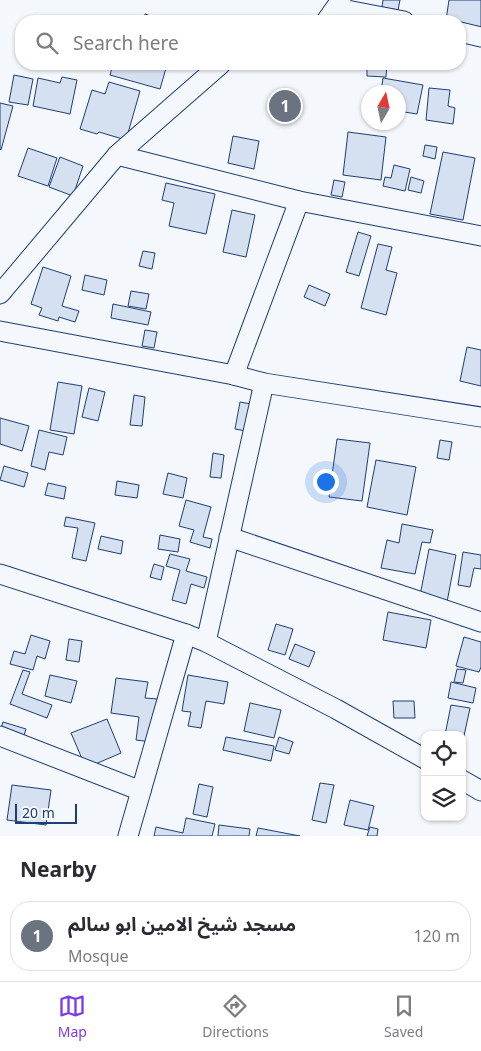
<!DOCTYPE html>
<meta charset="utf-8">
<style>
body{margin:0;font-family:"Noto Sans","Noto Sans Arabic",sans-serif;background:#f7f7f7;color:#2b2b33}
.controls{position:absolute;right:15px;bottom:15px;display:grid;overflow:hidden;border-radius:10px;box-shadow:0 1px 4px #0004}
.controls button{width:45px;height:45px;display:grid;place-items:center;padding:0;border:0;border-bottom:1px solid #e1e1e2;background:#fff;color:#2b2b33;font:25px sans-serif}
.compass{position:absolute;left:361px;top:85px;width:45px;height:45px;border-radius:50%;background:#fff;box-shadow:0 1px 4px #0004;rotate:9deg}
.scale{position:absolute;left:15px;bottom:12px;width:62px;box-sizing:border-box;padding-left:5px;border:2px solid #1d3f73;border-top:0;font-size:14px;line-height:18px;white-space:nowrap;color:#1d3f73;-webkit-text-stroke:4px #f4f7fb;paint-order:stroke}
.you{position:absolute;left:325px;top:481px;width:18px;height:18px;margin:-12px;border:4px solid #fff;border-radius:50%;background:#1a73e8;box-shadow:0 0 0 8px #1a73e833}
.badge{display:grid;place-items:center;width:32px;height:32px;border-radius:50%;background:#7c3aed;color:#fff;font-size:16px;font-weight:700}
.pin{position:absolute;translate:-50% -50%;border:2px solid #fff;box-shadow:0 1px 5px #0006}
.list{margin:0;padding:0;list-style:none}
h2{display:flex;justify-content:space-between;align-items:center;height:65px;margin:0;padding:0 20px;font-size:21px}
h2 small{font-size:16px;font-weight:400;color:#7c7c81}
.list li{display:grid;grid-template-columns:32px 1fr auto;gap:15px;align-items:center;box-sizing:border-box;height:70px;margin:0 10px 10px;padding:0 10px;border:1px solid #e1e1e2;border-radius:20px}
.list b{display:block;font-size:19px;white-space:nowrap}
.list p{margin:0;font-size:16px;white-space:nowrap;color:#7c7c81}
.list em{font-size:16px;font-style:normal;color:#7c7c81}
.icon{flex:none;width:28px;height:28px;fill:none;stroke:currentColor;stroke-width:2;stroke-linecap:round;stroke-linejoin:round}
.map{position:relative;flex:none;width:481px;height:836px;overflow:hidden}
.search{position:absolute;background:#fff;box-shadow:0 1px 4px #0004;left:15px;right:15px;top:15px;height:55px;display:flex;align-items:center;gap:12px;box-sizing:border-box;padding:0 18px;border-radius:20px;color:#7c7c81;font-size:19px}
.sheet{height:145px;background:#fff}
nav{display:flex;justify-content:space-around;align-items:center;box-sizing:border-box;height:70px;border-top:1px solid #e1e1e2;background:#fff;font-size:14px;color:#7c7c81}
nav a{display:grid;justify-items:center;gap:2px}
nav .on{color:#7c3aed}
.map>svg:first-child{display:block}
.building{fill:#d5e0f0;stroke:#1d3f73}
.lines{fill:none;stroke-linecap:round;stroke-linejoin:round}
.minor-casing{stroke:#1d3f73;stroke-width:21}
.minor{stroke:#f4f7fb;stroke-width:19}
</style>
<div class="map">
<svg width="481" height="836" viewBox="0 0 481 836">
<rect width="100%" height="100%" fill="#f4f7fb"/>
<!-- building -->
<g class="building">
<path d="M 383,0 L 400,0 L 398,10 L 382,7 Z"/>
<path d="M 449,0 L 481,0 L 481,27 L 460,23 L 460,21 L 446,20 Z"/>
<path d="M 145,14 L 164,21 L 142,21 Z"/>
<path d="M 113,64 L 152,64 L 166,68 L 160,89 L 110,75 Z"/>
<path d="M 367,64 L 387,64 L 386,77 L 367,76 Z"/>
<path d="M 14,75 L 33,79 L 28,105 L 9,102 Z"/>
<path d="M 62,77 L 77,80 L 70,114 L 33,106 L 38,78 L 60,83 Z"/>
<path d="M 383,78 L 423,85 L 417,114 L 398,111 L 398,92 L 381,92 Z"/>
<path d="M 109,82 L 140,91 L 126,140 L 99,132 L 97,134 L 80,129 L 92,90 L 105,94 Z"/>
<path d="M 429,88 L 450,90 L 448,106 L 455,108 L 453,124 L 426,120 Z"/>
<path d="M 0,103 L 13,106 L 1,150 L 0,149 Z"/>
<path d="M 348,132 L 386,137 L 381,180 L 343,175 Z"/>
<path d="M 233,136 L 259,141 L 254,169 L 228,163 Z"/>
<path d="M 425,145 L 437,147 L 435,159 L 423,156 Z"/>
<path d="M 28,148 L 57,158 L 48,186 L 18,176 Z"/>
<path d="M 443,152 L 475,158 L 463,220 L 430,214 Z"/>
<path d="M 60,157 L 83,166 L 73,196 L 49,187 Z"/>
<path d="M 394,165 L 410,169 L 405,191 L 383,186 L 385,177 L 391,178 Z"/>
<path d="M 411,177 L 424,181 L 421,193 L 408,190 Z"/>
<path d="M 334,180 L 345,182 L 342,197 L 331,195 Z"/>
<path d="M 166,183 L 215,194 L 206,234 L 169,226 L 174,203 L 162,200 Z"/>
<path d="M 232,210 L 255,215 L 246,257 L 223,252 Z"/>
<path d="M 358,232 L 371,236 L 359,276 L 346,272 Z"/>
<path d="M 378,244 L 392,247 L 386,270 L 397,273 L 386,315 L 361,308 Z"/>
<path d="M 143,251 L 155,253 L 152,269 L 139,266 Z"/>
<path d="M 43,267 L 71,276 L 62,306 L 79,311 L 75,322 L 59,317 L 58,321 L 39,315 L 42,308 L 31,304 Z"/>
<path d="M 85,275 L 107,280 L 104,295 L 82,290 Z"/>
<path d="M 309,285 L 330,294 L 325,306 L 304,297 Z"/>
<path d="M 131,291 L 149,294 L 146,309 L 128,306 Z"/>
<path d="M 113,304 L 151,312 L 148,325 L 111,318 Z"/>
<path d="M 145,330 L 157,332 L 154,348 L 142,346 Z"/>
<path d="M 467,347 L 481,350 L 481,386 L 460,381 Z"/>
<path d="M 58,382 L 82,386 L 74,434 L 50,430 Z"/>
<path d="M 89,388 L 105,392 L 98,421 L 82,417 Z"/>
<path d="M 134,395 L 145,397 L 142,426 L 130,425 Z"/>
<path d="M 240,402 L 257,405 L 252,432 L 235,429 Z"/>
<path d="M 0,418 L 29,426 L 22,451 L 0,444 Z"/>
<path d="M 39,430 L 67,437 L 63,455 L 49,452 L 45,470 L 31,466 Z"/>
<path d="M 337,439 L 370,443 L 362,501 L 329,497 Z"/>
<path d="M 440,440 L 452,442 L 449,460 L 437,458 Z"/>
<path d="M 213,453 L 224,455 L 221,478 L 210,477 Z"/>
<path d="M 376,460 L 416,467 L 407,515 L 367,507 Z"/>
<path d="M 4,466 L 28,473 L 24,487 L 0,480 Z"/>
<path d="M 168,473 L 187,478 L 183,498 L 163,494 Z"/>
<path d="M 117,481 L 139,485 L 137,498 L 115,495 Z"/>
<path d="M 48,483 L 66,487 L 64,499 L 45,495 Z"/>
<path d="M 186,500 L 211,507 L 203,537 L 212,539 L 210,548 L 190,542 L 194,530 L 179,526 Z"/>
<path d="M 66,517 L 95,523 L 86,561 L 72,558 L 78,528 L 64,526 Z"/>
<path d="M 402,524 L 433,530 L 430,543 L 422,542 L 415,574 L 381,568 L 387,540 L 399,543 Z"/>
<path d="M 160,535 L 180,539 L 178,552 L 158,549 Z"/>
<path d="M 101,536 L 123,541 L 121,554 L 98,549 Z"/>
<path d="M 429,549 L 456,555 L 447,602 L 420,596 Z"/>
<path d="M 463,552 L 481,555 L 481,569 L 474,568 L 470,587 L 458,585 Z"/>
<path d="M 170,554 L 190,559 L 186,571 L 207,577 L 204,588 L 191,584 L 186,604 L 172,600 L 180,570 L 166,566 Z"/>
<path d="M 154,564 L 164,567 L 161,580 L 150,577 Z"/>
<path d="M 388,612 L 431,620 L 426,648 L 383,640 Z"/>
<path d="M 276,624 L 293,629 L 285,655 L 268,650 Z"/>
<path d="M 31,635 L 50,641 L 45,659 L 37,656 L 33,670 L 10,664 L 14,651 L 25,654 Z"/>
<path d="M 464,637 L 481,642 L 481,667 L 479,672 L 456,666 Z"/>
<path d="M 69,639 L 82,641 L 79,662 L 66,660 Z"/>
<path d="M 295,644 L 315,652 L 309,667 L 289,659 Z"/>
<path d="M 457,669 L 466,670 L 463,683 L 454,682 Z"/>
<path d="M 23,670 L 30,672 L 22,694 L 52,705 L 47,718 L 10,704 Z"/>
<path d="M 50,675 L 77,681 L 71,703 L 45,696 Z"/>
<path d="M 188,675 L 228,682 L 224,704 L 206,701 L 201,728 L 188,726 L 191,712 L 182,711 Z"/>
<path d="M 116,678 L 148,682 L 145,698 L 158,699 L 152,742 L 136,740 L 139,717 L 111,713 Z"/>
<path d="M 451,682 L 476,688 L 473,703 L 448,698 Z"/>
<path d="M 393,701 L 414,701 L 415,718 L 394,718 Z"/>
<path d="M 250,703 L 281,710 L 274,738 L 244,731 Z"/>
<path d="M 451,705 L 470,708 L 462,745 L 462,735 L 445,735 Z"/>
<path d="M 107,719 L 121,753 L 86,768 L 71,733 Z"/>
<path d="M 3,722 L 26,729 L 21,744 L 0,732 Z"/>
<path d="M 226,737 L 274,746 L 271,761 L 223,750 Z"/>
<path d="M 279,737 L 293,742 L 289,754 L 275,750 Z"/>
<path d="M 320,783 L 334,785 L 326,823 L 312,820 Z"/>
<path d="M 199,784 L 213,787 L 207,817 L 193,814 Z"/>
<path d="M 12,785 L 51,790 L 46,825 L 7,820 Z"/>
<path d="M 350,800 L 374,806 L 368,830 L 344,825 Z"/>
<path d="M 186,818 L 215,824 L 212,836 L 154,836 L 156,827 L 183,833 Z"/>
<path d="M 219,825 L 250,829 L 249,836 L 218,836 Z"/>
<path d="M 370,827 L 378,829 L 377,836 L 367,836 Z"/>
<path d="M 258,828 L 300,836 L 256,836 Z"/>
</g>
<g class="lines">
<defs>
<g id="minor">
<path d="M 336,8 L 404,21"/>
<path d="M 326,21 L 341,0"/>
<path d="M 460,32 L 481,37"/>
<path d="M 117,155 L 299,201 L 481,236"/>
<path d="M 0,294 L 117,155 L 221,64"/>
<path d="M 0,331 L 234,375 L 264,383 L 481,417"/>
<path d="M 234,375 L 299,201"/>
<path d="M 229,537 L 481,622"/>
<path d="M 0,574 L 186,634 L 206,642 L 336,709 L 425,759"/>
<path d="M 206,642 L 264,383"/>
<path d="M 0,736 L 141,791 L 186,634"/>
<path d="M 462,780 L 481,791"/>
<path d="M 128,836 L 141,791"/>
</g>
</defs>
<!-- minor casing -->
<use href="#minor" class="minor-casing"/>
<!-- minor -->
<use href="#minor" class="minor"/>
</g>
</svg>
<div class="controls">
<button><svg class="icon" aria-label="locate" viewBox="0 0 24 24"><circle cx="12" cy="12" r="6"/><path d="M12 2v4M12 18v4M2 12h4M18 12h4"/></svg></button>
<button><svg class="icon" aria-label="layers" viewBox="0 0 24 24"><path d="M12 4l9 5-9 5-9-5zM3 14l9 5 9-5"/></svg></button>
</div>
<svg class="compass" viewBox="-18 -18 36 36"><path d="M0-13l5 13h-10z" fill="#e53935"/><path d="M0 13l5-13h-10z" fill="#7c7c81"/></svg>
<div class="scale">20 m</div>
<div class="you"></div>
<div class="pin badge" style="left:285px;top:106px;background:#6b7280">1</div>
<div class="search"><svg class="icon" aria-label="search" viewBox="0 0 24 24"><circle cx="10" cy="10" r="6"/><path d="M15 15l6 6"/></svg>Search here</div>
</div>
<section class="sheet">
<h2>Nearby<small></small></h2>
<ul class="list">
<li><span class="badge" style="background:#6b7280">1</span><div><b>مسجد شيخ الامين ابو سالم</b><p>Mosque</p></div><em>120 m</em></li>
</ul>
</section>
<nav>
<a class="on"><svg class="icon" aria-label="map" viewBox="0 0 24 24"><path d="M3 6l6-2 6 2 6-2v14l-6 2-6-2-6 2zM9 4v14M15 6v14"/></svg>Map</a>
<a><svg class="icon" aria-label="directions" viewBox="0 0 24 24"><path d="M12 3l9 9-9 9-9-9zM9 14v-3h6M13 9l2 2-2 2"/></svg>Directions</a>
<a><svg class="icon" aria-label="saved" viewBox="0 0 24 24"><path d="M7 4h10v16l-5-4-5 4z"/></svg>Saved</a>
</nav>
